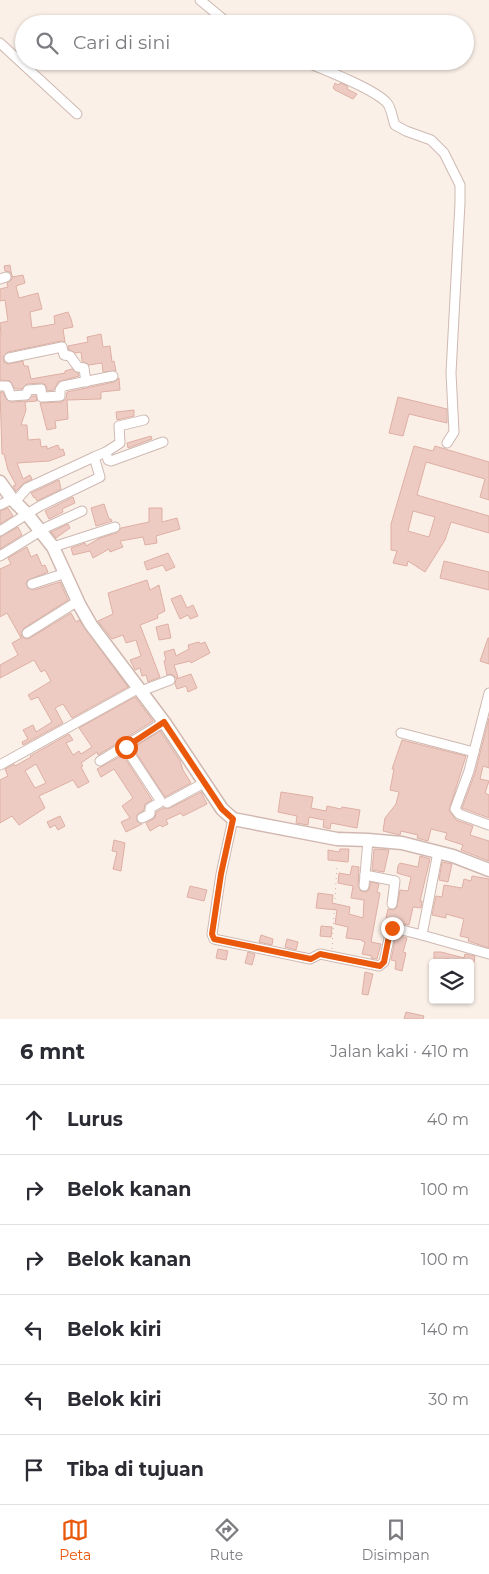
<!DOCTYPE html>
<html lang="id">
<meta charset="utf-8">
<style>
body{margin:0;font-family:Montserrat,sans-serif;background:#f2f2f3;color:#2b2b33}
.controls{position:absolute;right:15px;bottom:15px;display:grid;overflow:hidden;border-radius:5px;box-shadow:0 1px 4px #0004}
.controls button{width:45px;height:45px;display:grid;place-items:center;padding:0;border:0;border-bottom:1px solid #e1e1e2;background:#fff;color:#2b2b33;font:25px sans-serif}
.stop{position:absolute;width:15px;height:15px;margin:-11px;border:4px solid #ea580c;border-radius:50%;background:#fff}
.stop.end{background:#ea580c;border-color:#fff;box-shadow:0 1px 5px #0008}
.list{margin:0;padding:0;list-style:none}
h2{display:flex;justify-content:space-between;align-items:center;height:65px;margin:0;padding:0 20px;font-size:21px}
h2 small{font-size:16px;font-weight:400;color:#7c7c81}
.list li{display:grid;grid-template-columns:32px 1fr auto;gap:15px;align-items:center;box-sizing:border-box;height:70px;padding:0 20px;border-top:1px solid #e1e1e2}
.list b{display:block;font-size:19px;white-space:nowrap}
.list em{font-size:16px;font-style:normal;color:#7c7c81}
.icon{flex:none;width:28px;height:28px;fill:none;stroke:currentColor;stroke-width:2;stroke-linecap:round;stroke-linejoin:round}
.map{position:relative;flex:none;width:489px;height:1019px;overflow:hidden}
.search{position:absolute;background:#fff;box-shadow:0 1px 4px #0004;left:15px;right:15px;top:15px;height:55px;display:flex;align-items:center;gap:12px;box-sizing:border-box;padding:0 18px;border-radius:28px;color:#7c7c81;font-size:19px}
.sheet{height:485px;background:#fff}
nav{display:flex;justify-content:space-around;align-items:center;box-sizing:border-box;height:70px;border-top:1px solid #e1e1e2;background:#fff;font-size:14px;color:#7c7c81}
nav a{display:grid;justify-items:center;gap:2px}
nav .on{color:#ea580c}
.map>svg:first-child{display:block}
.building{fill:#edcbc2;stroke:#dfafa4;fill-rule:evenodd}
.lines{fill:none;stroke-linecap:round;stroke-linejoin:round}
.street-casing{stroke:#ceb9b2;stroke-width:11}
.secondary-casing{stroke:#d0b8b0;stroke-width:15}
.path{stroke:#d2aea5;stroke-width:1;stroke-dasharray:1 4;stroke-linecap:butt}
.street{stroke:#fff;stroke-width:9}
.secondary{stroke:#fff;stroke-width:12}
.route{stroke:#ea580c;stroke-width:6}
</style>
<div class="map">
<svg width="489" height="1019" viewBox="0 0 489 1019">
<rect width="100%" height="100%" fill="#fbf0e8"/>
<!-- building -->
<g class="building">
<path d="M 335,83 L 338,85 L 340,83 L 345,85 L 348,87 L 347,89 L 357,94 L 353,99 L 335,90 L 333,88 Z"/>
<path d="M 10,265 L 12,277 L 23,275 L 25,283 L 16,286 L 19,298 L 38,293 L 42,309 L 30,312 L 32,328 L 55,324 L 54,316 L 68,312 L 71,319 L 73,327 L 63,329 L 65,342 L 61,341 L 8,352 L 3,357 L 4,362 L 8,364 L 23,361 L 24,366 L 28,366 L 31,379 L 65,373 L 65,371 L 72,369 L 78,373 L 79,376 L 58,382 L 54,390 L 47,391 L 46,385 L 41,383 L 27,384 L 22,389 L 15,389 L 10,381 L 0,380 L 0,335 L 1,335 L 0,323 L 8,321 L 5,300 L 0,301 L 0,289 L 8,287 L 7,283 L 12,279 L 12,275 L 10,272 L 5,271 L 4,266 Z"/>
<path d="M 101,334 L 103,347 L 110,346 L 112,362 L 114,361 L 116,371 L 103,372 L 102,363 L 89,365 L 82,361 L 81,352 L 76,353 L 69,350 L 68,346 L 88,342 L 87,337 Z"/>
<path d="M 119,378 L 120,390 L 101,392 L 101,399 L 67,400 L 68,419 L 55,421 L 56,428 L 47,430 L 40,403 L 61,402 L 66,399 L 67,392 L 114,382 Z"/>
<path d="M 0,392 L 3,392 L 6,399 L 11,402 L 27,401 L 32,396 L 36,396 L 37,401 L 25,402 L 26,410 L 21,425 L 27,425 L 28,440 L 40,439 L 41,447 L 47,446 L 47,449 L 58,445 L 60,450 L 63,449 L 65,455 L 49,461 L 17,463 L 23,479 L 30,475 L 32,479 L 23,484 L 16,491 L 13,486 L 16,485 L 8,470 L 4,454 L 2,454 Z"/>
<path d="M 398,397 L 447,409 L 447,423 L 409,414 L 403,436 L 389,433 Z"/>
<path d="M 134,410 L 134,416 L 117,420 L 116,412 Z"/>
<path d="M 151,436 L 152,439 L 128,448 L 127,443 Z"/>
<path d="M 414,446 L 433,451 L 435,446 L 489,462 L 489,500 L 480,497 L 485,479 L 426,462 L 417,495 L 489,516 L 489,533 L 451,522 L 445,540 L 425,572 L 408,561 L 407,566 L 393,563 L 397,551 L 391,550 L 391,524 ZM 413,511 L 435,517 L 429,537 L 408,531 Z"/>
<path d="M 59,480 L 61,489 L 37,501 L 35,497 L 34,498 L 31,493 Z"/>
<path d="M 73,497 L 75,503 L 62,509 L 63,512 L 49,519 L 45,511 Z"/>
<path d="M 104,504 L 109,519 L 111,519 L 112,521 L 96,526 L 91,508 Z"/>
<path d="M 8,508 L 13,516 L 0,524 L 0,511 Z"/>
<path d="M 149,508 L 162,508 L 162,522 L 177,518 L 180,529 L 156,536 L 157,543 L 145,545 L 143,537 L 120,541 L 123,547 L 110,552 L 109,549 L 93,558 L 90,551 L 73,555 L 71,548 L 85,543 L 86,546 L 100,538 L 117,533 L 121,528 L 149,522 Z"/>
<path d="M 68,524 L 70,528 L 56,538 L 51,532 Z"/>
<path d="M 18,527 L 22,535 L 0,549 L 0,537 Z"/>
<path d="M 27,547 L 31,557 L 37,554 L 42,566 L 45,565 L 48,572 L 28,580 L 26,583 L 28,588 L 34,590 L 60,582 L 68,600 L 24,628 L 21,633 L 22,637 L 27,639 L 30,638 L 71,613 L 76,622 L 79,620 L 128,687 L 72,718 L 63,704 L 55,708 L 63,723 L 23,745 L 22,742 L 28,739 L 23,730 L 33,725 L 36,732 L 52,722 L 38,697 L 31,700 L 28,695 L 51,681 L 45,670 L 41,672 L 34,660 L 0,678 L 0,665 L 18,655 L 12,643 L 21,638 L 7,613 L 0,617 L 0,569 L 11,564 L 8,558 Z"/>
<path d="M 168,553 L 175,567 L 166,571 L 163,565 L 147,570 L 144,562 Z"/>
<path d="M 444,561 L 489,572 L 489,590 L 440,578 Z"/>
<path d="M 147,580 L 150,590 L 159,585 L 165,611 L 157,615 L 158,618 L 140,625 L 160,677 L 148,682 L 146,675 L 142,676 L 140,668 L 135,670 L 130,660 L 141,656 L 136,640 L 126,643 L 123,635 L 112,639 L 98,621 L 113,614 L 108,593 Z"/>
<path d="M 181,595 L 187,608 L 193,605 L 198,616 L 190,619 L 188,615 L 180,619 L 171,599 Z"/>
<path d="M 168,624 L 171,638 L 159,640 L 156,627 Z"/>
<path d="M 488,638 L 489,638 L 489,664 L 480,661 Z"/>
<path d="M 199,642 L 200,644 L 205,642 L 210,653 L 191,663 L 190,661 L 174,665 L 178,677 L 176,678 L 171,674 L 167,675 L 164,661 L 166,660 L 164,652 L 174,649 L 176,656 L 189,649 L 188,645 Z"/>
<path d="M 191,674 L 197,688 L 188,692 L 186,686 L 177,689 L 175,684 L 176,679 Z"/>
<path d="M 135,697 L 153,721 L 98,755 L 97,752 L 81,763 L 83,766 L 81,767 L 89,782 L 78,788 L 73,780 L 39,796 L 45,808 L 19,825 L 12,816 L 0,823 L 0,780 L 8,776 L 5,769 L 14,764 L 15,766 L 31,757 L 30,756 L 69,734 L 73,740 L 66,743 L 73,755 L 79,751 L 81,754 L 92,747 L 79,728 ZM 36,764 L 46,783 L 35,788 L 25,771 Z"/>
<path d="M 489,718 L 489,768 L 483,766 L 480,779 L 489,781 L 485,793 L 489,795 L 489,818 L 462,808 L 475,773 Z"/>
<path d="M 160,731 L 180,761 L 183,770 L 191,783 L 165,797 L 133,748 Z"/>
<path d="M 402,740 L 466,756 L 449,810 L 456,820 L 473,826 L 470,835 L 489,841 L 489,861 L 461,850 L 463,845 L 445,839 L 447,833 L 431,829 L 428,841 L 417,838 L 418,835 L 401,831 L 400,835 L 383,831 L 385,818 L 396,804 L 399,792 L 390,790 L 394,769 L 392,769 Z"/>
<path d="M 123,755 L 152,800 L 145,804 L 144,810 L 137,815 L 137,821 L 142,824 L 126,832 L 121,822 L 130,818 L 122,806 L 133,798 L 114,769 L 101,777 L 97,769 Z"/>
<path d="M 201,792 L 207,804 L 183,816 L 181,813 L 166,820 L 168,824 L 162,827 L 160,825 L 150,831 L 146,823 L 155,818 L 156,812 L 163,808 L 170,808 Z"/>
<path d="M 281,792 L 313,797 L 311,808 L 326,811 L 327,806 L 341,809 L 342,807 L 360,810 L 357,828 L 331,823 L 330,829 L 323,827 L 324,820 L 309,817 L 308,825 L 296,823 L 297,816 L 278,812 Z"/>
<path d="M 60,816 L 65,826 L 58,830 L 55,825 L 50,828 L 47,822 Z"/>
<path d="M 114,840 L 125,843 L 121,871 L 113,869 L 117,852 L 112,851 Z"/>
<path d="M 340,849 L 349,849 L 348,862 L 328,860 L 328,850 L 339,852 Z"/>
<path d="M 374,849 L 389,850 L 384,872 L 372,870 Z"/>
<path d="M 420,856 L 430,859 L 420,901 L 422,901 L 421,908 L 413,907 L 409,925 L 392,922 L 393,919 L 386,918 L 388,909 L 394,910 L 397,907 L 400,890 L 408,891 L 411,877 L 397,873 L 398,866 L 400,863 L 418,867 Z"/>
<path d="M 442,862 L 452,864 L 448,882 L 439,880 Z"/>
<path d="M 352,866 L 359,867 L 358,886 L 361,891 L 366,892 L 369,890 L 371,882 L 379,884 L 377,892 L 380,893 L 371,942 L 381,944 L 377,959 L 371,958 L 372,956 L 362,954 L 365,942 L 362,941 L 362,940 L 346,938 L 348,927 L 335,924 L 337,910 L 316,908 L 318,893 L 333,895 L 332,903 L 350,907 L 349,914 L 363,918 L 364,900 L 351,898 L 353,886 L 338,883 L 339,873 L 350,875 Z"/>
<path d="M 472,876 L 489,879 L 489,948 L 468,941 L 469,938 L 460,936 L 464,919 L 446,914 L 446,918 L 432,915 L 436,896 L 442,897 L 444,885 L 462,888 L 464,879 L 471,881 Z"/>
<path d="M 190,886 L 207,890 L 204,901 L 187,897 Z"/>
<path d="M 321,926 L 332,927 L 331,937 L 320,936 Z"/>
<path d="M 261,935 L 273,939 L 272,945 L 259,942 Z"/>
<path d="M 396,935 L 407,938 L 403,952 L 406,953 L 402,971 L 395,969 L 396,961 L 391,960 Z"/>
<path d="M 287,939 L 298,942 L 296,950 L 285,947 Z"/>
<path d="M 218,949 L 228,951 L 226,960 L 216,958 Z"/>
<path d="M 248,952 L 255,954 L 252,965 L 245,963 Z"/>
<path d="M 434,952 L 441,952 L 464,958 L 465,954 L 475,956 L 474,963 L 449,963 L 449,959 L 434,960 Z"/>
<path d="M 365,972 L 373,974 L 368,995 L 362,994 Z"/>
<path d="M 406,1012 L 424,1016 L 423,1019 L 404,1019 Z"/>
</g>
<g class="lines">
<defs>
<g id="street">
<path d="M 200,0 L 229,24"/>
<path d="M 0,43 L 77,114"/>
<path d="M 303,61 C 323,69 375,89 387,103 C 392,109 392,118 395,125 L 406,131 L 431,140 L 444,153 L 460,185 L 460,203 L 451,373 L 454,432 L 447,443"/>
<path d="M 0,279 L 6,277"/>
<path d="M 9,358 L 62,347 L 64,355 L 70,356 L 78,367 L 84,368 L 86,382"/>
<path d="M 0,386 L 7,386 L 11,396 L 26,395 L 28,390 L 41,389 L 42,397 L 44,397 L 60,396 L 60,390 L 63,386 L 113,376"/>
<path d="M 106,452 L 120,443 L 119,426 L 144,420"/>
<path d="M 15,502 L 27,488 L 94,457"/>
<path d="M 0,505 L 12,499"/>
<path d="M 0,531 L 40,506 L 100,477 L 94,457 L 106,452 L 108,460 L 111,461 L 163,442"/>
<path d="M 53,547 L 115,527"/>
<path d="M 0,556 L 47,527 L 82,511"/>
<path d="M 32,584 L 66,573"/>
<path d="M 27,633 L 78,601"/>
<path d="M 141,691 L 170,680"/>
<path d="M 489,693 L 469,771 L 455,809 L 459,814 L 489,825"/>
<path d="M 401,733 L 474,752"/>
<path d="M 125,747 L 160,800 L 159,803 L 150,808 L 150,814 L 142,818"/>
<path d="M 100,761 L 164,722"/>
<path d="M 0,765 L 139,688"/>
<path d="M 167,803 L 204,783"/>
<path d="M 233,819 L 221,874 L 212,934 L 214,939 L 310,959 L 320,954 L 379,966 L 384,962 L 391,929 L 394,928 L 422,935"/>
<path d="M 368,840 L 365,875 L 395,881 L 392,904"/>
<path d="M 438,852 L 422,935 L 489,954"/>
<path d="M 364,886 L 365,875"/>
</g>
<path id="secondary" d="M 0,482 L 12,499 L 27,514 L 53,547 L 80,606 L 91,625 L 164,722 L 222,809 L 233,819 L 337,839 L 368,840 L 402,843 L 453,856 L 489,870"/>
</defs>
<!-- street casing -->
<use href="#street" class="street-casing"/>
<!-- secondary casing -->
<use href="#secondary" class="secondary-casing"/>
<!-- path -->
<path class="path" d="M 332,949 L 337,865"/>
<!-- street -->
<use href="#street" class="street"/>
<!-- secondary -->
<use href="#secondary" class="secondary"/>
</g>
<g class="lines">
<!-- route -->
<path class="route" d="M 126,747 L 164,722 L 222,809 L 233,819 L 221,874 L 212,934 L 214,939 L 311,959 L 320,954 L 380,966 L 384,962 L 390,931 L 392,928"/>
</g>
</svg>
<div class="controls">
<button><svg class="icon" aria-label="layers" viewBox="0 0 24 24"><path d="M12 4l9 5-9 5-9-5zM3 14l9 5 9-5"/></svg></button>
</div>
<div class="stop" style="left:126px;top:747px"></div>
<div class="stop end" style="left:392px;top:928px"></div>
<div class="search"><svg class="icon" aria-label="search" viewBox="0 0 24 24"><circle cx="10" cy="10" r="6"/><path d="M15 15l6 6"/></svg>Cari di sini</div>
</div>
<section class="sheet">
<h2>6 mnt<small>Jalan kaki · 410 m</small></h2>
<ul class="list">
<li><svg class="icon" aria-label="ahead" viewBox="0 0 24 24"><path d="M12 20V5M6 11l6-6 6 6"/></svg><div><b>Lurus</b></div><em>40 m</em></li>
<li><svg class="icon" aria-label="right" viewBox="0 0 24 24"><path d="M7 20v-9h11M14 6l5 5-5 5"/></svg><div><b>Belok kanan</b></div><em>100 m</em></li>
<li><svg class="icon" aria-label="right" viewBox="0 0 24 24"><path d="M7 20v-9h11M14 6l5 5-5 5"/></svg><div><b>Belok kanan</b></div><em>100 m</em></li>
<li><svg class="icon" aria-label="left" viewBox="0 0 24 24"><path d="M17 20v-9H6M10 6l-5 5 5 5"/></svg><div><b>Belok kiri</b></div><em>140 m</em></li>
<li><svg class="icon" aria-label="left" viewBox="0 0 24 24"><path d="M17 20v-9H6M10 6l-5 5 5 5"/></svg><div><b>Belok kiri</b></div><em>30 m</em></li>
<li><svg class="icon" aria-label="arrive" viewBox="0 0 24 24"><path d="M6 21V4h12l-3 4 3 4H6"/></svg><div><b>Tiba di tujuan</b></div></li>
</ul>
</section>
<nav>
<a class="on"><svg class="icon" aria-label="map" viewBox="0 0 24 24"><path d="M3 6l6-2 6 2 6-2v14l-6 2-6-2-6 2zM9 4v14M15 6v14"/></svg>Peta</a>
<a><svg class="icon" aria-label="directions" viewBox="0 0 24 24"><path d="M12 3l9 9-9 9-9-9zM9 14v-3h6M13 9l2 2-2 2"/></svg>Rute</a>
<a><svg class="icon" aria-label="saved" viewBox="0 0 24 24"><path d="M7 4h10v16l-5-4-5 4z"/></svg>Disimpan</a>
</nav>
